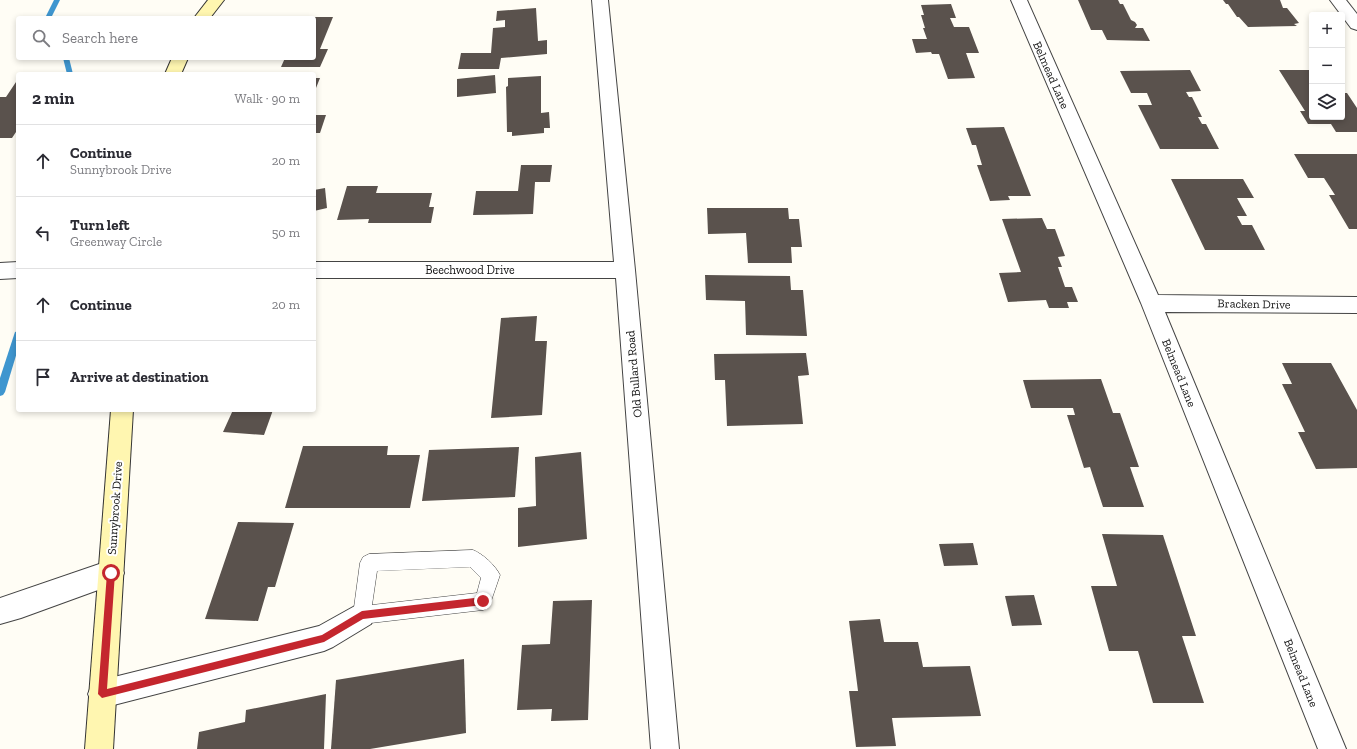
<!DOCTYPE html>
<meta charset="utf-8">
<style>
body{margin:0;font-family:"Zilla Slab",serif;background:#f2f2f3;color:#2b2b33}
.controls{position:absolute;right:12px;top:12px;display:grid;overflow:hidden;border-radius:4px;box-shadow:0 2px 6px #0003}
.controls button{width:36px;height:36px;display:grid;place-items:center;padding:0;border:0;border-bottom:1px solid #e1e1e2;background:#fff;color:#2b2b33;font:20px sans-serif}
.stop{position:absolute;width:12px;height:12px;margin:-9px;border:3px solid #c4262e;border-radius:50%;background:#fff}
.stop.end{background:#c4262e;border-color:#fff;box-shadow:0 1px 4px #0008}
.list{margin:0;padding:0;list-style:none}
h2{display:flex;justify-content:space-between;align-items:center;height:52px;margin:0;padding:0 16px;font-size:17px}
h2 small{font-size:13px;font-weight:400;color:#7c7c81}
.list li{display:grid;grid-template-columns:26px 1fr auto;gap:12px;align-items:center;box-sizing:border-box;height:72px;padding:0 16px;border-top:1px solid #e1e1e2}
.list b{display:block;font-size:15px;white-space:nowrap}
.list p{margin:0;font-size:13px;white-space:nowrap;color:#7c7c81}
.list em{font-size:13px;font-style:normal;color:#7c7c81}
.icon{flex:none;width:22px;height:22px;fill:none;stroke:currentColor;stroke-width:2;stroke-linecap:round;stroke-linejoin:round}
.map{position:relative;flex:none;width:1357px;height:749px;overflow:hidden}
.search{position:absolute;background:#fff;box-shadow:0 2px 6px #0003;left:16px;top:16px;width:300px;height:44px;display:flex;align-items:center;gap:10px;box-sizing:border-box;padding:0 14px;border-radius:4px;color:#7c7c81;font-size:15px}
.panel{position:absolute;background:#fff;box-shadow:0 2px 6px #0003;left:16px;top:72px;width:300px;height:340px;border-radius:4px}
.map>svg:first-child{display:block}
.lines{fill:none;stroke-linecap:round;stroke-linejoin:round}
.stream{fill:#3f96cf;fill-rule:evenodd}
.building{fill:#5a524d}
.service-casing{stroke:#444;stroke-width:1}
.minor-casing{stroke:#444;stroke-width:2}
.secondary-casing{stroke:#333;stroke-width:2}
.service{fill:#fff;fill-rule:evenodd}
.minor{fill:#fff;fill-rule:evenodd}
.secondary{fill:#fff6b0;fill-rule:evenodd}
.route{fill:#c4262e}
.labels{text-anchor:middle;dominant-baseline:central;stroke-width:4;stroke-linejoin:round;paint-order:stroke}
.street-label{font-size:12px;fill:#111;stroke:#fff}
</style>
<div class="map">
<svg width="1357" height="749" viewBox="0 0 1357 749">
<rect width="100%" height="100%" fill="#fffdf5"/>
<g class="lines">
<!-- stream -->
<g class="stream">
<path d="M 54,0 L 60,0 L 52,16 L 53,18 L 47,18 L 46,16 Z"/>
<path d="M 63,58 L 69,58 L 73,74 L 67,74 Z"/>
<path d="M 18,331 L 18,349 L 5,392 L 3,395 L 0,396 L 0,378 L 14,335 L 15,332 Z"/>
</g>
</g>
<!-- building -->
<g class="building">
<path d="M 1078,0 L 1118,0 L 1120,4 L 1123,4 L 1131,20 L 1135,22 L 1137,25 L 1135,28 L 1143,28 L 1150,41 L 1107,40 L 1102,30 L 1091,30 Z"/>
<path d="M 1223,0 L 1280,0 L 1283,8 L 1287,8 L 1299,23 L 1294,24 L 1297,26 L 1248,27 L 1239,17 L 1237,17 L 1228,4 L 1226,4 Z"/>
<path d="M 951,4 L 956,18 L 950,18 L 954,27 L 969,27 L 979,53 L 966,53 L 975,78 L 948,79 L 939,54 L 932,54 L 931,52 L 916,53 L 912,39 L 927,39 L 923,28 L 925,28 L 921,15 L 924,15 L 921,5 Z"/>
<path d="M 536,8 L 538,41 L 547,40 L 547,54 L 501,58 L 499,69 L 458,69 L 461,53 L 491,53 L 493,28 L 505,27 L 505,20 L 496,21 L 497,11 Z"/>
<path d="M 314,17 L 333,17 L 320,49 L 328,49 L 320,67 L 281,67 L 285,58 L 314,58 Z"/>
<path d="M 1190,70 L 1201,91 L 1186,92 L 1189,97 L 1192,97 L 1202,117 L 1198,117 L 1202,124 L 1206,124 L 1219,149 L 1160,149 L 1138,105 L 1152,105 L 1147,93 L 1131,93 L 1120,71 Z"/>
<path d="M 1279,70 L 1312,70 L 1312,117 L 1342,117 L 1342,93 L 1347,93 L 1357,108 L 1357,132 L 1336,132 L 1331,124 L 1308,124 L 1300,111 L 1305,111 Z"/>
<path d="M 23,72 L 55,72 L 53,74 L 22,74 Z"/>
<path d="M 495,75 L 496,93 L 457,97 L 457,79 Z"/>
<path d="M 541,76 L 541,113 L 549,112 L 550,128 L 544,128 L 544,133 L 512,136 L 512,132 L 507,132 L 506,87 L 508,86 L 508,78 Z"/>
<path d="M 314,78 L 320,78 L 314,93 Z"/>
<path d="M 18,79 L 18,129 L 12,138 L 0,138 L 0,97 L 6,97 Z"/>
<path d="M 314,115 L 326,115 L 320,133 L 314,133 Z"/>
<path d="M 1004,127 L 1031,196 L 1008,196 L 1010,200 L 990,201 L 977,165 L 982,165 L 976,145 L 972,145 L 966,128 Z"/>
<path d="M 1294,154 L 1357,154 L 1357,229 L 1349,229 L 1329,195 L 1335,195 L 1324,178 L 1308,178 Z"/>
<path d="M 521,165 L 552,165 L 550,182 L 535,182 L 533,214 L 473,215 L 476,191 L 518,191 Z"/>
<path d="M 1171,179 L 1243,179 L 1254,198 L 1237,198 L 1247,216 L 1237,216 L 1242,225 L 1252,225 L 1265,250 L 1205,250 Z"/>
<path d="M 347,186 L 378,186 L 376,193 L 432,193 L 429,207 L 434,207 L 431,223 L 368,223 L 369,219 L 337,220 Z"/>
<path d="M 325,188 L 327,208 L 314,211 L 314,190 Z"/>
<path d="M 707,208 L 788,208 L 789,219 L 799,219 L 802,247 L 791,247 L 792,263 L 748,263 L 746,233 L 708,234 Z"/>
<path d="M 1042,218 L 1047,229 L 1055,229 L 1065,256 L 1058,257 L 1062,267 L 1058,267 L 1065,287 L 1072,287 L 1078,302 L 1067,302 L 1069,308 L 1049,308 L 1046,300 L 1008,302 L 999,273 L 1021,272 L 1002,219 Z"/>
<path d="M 705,275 L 790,276 L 791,290 L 803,290 L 807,336 L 746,335 L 745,301 L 706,300 Z"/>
<path d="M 537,316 L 535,341 L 547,341 L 542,415 L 491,418 L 501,318 Z"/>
<path d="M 806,353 L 809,375 L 798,376 L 803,424 L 727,426 L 725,380 L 715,380 L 714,354 Z"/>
<path d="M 1282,363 L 1331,363 L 1357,410 L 1357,468 L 1316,469 L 1298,432 L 1305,432 L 1282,384 L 1292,384 Z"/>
<path d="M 1101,379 L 1113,413 L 1120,413 L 1139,467 L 1130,467 L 1144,507 L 1103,507 L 1090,467 L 1084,468 L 1067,415 L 1075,415 L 1073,408 L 1031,408 L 1023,380 Z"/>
<path d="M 233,410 L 273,410 L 264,435 L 223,432 Z"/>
<path d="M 303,446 L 388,446 L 387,455 L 420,455 L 410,508 L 285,508 Z"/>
<path d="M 519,447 L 515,497 L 422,501 L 429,450 Z"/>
<path d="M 581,452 L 587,539 L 518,547 L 518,508 L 536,506 L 535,457 Z"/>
<path d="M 238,522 L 294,523 L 275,587 L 268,587 L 258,621 L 205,619 Z"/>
<path d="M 1102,534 L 1163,535 L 1196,636 L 1182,636 L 1204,703 L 1153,703 L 1138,651 L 1109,651 L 1091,586 L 1117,586 Z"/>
<path d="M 973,543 L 978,565 L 944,566 L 939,544 Z"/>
<path d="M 1034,595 L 1042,625 L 1012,626 L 1005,596 Z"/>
<path d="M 592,600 L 588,720 L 551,721 L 552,709 L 517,710 L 522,645 L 550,644 L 553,601 Z"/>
<path d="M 880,619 L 884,642 L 918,642 L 923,667 L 970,666 L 981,716 L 892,718 L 896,746 L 856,747 L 849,691 L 858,691 L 849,621 Z"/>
<path d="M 464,659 L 466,733 L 370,749 L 331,749 L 336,680 Z"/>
<path d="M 326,694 L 324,749 L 197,749 L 199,732 L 245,722 L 246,710 Z"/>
</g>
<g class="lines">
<defs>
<path id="service" d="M 473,550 C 483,554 495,565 500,575 L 489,607 L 483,610 L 362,624 L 356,621 L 353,615 L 360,563 L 363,557 L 369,554 ZM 470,567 L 481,578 L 477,593 L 372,605 L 377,571 Z"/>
<g id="minor">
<path d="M 592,0 L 608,0 L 635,270 L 679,749 L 651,749 L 616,278 L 314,278 L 314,262 L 614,262 Z"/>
<path d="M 1011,0 L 1027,0 L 1158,295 L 1357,297 L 1357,313 L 1165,312 L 1346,749 L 1318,749 L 1141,303 Z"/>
<path d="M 1330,0 L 1346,0 L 1357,14 L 1357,30 L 1351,28 Z"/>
<path d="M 18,262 L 18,278 L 0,279 L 0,263 Z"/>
<path d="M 111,560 L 120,564 L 124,573 L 120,582 L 21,618 L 0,624 L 0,598 Z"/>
<path d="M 362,602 L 371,606 L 375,615 L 371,624 L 333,647 L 324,651 L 102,708 L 92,704 L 88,694 L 92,684 L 102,680 L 319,626 Z"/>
</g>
<g id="secondary">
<path d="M 208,0 L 224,0 L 210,18 L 194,18 Z"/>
<path d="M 172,58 L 188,58 L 181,74 L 165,74 Z"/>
<path d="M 111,410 L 133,410 L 113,749 L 85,749 Z"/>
</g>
</defs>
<!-- service casing -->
<use href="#service" class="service-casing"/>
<!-- minor casing -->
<use href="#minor" class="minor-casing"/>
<!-- secondary casing -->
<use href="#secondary" class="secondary-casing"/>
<!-- service -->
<use href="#service" class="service"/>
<!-- minor -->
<use href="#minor" class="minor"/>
<!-- secondary -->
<use href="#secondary" class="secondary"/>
</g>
<!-- route -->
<path class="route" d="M 111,569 L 115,573 L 107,689 L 322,635 L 362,611 L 483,597 L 487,601 L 483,605 L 363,619 L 324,642 L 102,698 L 98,694 L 107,573 Z"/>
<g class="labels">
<!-- street labels -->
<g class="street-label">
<text transform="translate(1051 75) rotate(66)">Belmead Lane</text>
<text x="470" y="270">Beechwood Drive</text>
<text transform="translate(1254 304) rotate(1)">Bracken Drive</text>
<text transform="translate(1179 373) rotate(68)">Belmead Lane</text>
<text transform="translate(634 374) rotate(-95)">Old Bullard Road</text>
<text transform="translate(115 508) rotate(-86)">Sunnybrook Drive</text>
<text transform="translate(1301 673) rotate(68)">Belmead Lane</text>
</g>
</g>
</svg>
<div class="controls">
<button>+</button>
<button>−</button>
<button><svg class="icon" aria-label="layers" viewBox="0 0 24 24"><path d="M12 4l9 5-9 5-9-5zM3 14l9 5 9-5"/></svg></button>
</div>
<div class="stop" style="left:111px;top:573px"></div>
<div class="stop end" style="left:483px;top:601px"></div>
<div class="search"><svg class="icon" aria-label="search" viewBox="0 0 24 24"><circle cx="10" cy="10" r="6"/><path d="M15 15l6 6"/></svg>Search here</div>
<section class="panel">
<h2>2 min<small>Walk · 90 m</small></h2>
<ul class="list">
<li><svg class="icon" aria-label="ahead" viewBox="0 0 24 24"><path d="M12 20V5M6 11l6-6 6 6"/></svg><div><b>Continue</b><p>Sunnybrook Drive</p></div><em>20 m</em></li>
<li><svg class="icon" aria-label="left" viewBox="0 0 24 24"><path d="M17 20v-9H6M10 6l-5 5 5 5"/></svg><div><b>Turn left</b><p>Greenway Circle</p></div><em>50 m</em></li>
<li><svg class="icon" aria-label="ahead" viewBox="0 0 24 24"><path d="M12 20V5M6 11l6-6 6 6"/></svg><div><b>Continue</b></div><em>20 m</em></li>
<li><svg class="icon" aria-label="arrive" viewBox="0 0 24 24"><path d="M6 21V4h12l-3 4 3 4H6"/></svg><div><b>Arrive at destination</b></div></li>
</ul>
</section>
</div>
